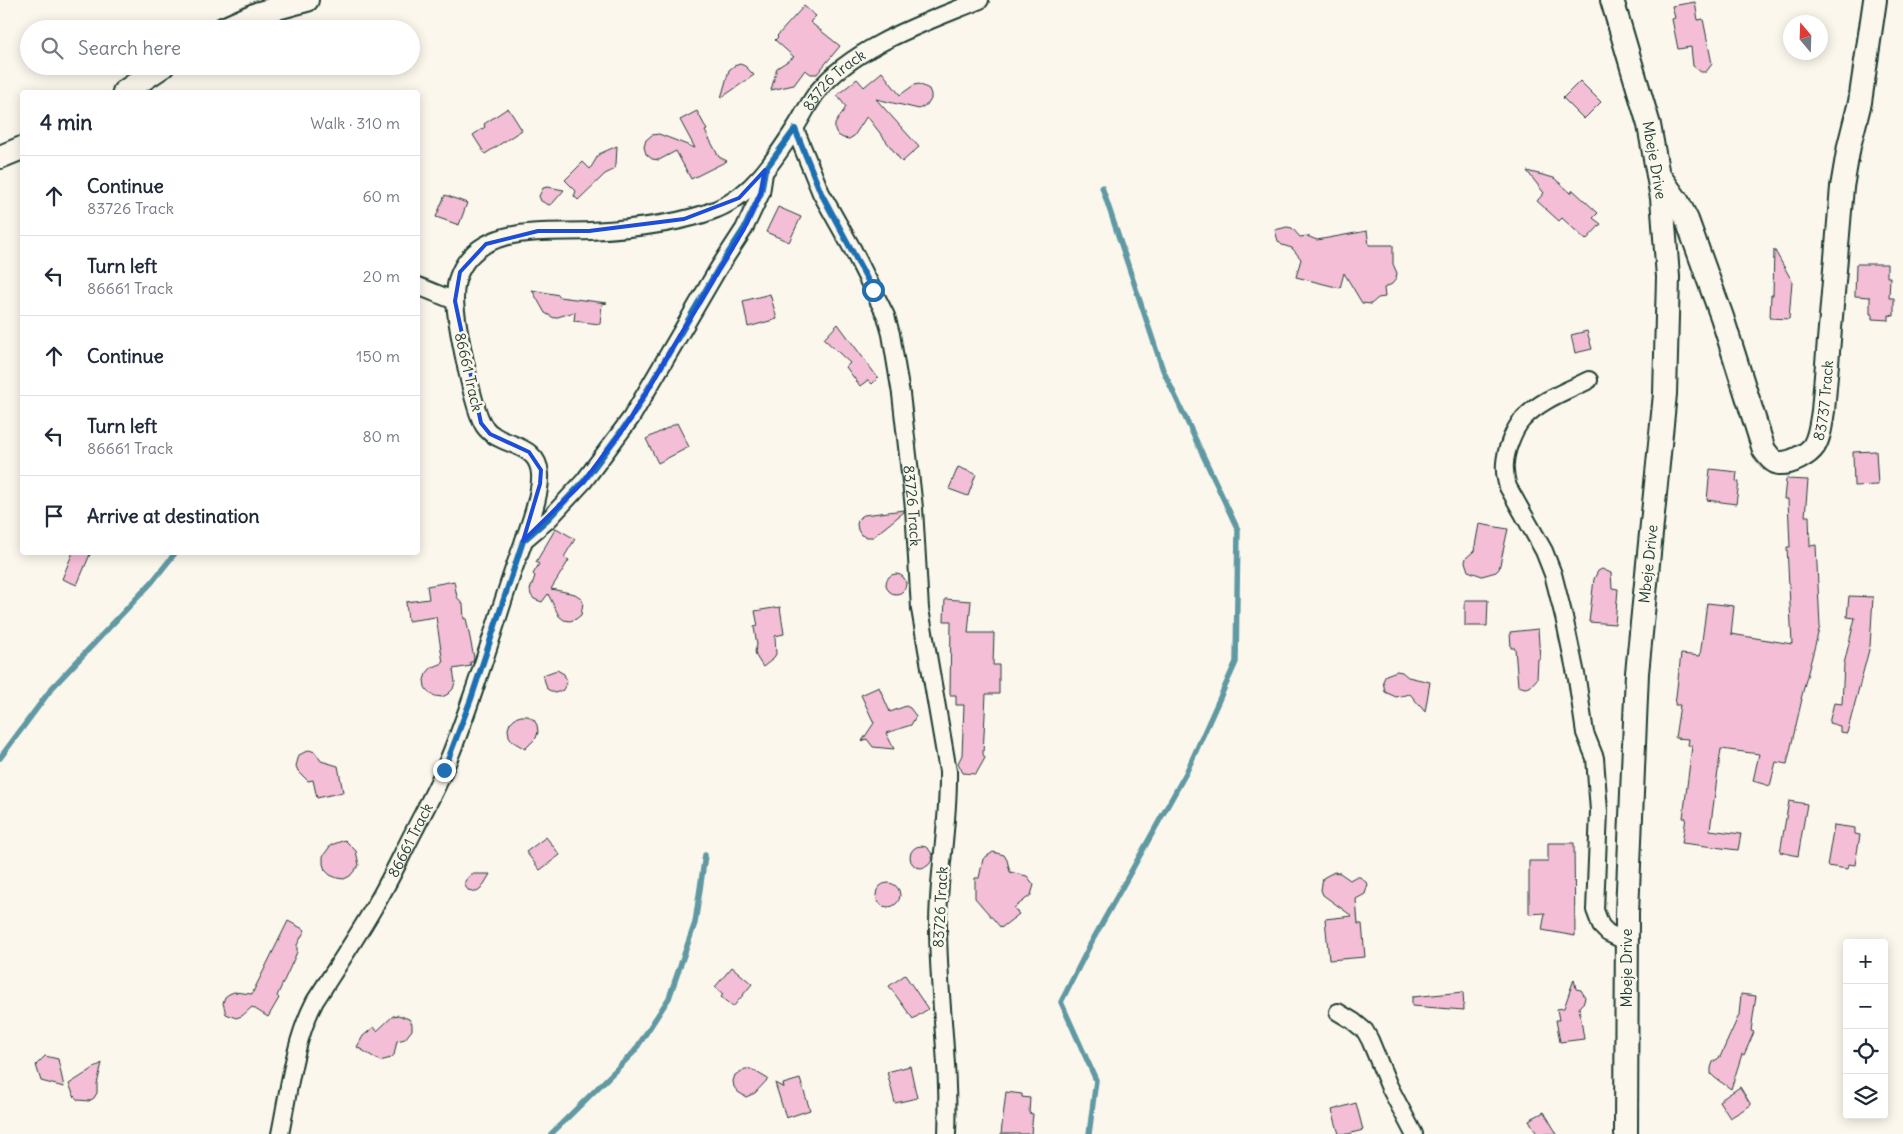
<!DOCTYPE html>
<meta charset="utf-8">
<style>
body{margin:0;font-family:Delius,sans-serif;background:#f2f2f3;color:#1f2937}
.controls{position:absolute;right:15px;bottom:15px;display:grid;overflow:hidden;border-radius:5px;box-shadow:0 2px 12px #0003}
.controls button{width:45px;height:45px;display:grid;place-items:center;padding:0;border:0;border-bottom:1px solid #e0e1e3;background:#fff;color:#1f2937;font:25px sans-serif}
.compass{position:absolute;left:1783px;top:15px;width:45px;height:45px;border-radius:50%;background:#fff;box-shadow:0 2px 12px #0003;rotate:341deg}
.stop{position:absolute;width:15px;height:15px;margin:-11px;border:4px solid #1f6fb2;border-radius:50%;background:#fff}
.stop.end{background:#1f6fb2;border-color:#fff;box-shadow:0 1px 5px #0008}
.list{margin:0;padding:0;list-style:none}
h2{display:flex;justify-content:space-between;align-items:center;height:65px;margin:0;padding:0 20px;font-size:21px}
h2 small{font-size:16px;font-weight:400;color:#747a83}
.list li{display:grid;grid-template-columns:32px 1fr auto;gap:15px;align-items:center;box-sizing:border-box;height:80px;padding:0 20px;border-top:1px solid #e0e1e3}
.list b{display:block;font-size:19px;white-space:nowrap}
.list p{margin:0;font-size:16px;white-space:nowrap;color:#747a83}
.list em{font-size:16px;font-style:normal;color:#747a83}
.icon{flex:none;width:28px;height:28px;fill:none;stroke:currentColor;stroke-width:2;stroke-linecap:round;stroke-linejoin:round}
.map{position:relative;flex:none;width:1903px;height:1134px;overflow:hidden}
.search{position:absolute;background:#fff;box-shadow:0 2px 12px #0003;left:20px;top:20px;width:400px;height:55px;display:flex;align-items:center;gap:12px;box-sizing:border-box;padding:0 18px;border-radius:28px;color:#747a83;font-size:19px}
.panel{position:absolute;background:#fff;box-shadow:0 2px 12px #0003;left:20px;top:90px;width:400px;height:465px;border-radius:5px}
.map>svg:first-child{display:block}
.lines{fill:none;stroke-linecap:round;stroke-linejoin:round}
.stream{stroke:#6199a3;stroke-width:5.5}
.building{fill:#f4bed7;stroke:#1f3d34}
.street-casing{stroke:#1f3d34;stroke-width:20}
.secondary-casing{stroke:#1f3d34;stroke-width:26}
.street{stroke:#fbf7ec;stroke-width:16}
.secondary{stroke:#fbf7ec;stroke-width:22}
.route{stroke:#1f6fb2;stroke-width:6}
.marked{fill:none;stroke:#1d4ed8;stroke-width:4;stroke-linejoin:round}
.labels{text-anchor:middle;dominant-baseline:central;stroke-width:5;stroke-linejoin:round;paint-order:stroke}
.street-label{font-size:15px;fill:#1f3d34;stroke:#fbf7ec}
</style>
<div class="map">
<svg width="1903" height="1134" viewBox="0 0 1903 1134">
<rect width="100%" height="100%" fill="#fbf7ec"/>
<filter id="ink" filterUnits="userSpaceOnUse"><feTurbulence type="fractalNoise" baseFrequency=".02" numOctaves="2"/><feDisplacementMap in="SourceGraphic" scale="10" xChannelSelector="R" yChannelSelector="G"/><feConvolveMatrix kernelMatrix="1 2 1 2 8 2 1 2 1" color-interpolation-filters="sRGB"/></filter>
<g filter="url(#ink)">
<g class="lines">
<!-- stream -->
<g class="stream">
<path d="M 0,758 L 52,688 L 152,582 L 176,552"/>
<path d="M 551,1134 L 634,1052 L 669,998 L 695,923 L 705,855"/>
<path d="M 1089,1134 L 1096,1080 L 1061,1002 L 1091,943 L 1186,773 L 1236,662 L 1238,530 L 1163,370 L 1102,187"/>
</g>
</g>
<!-- building -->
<g class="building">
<path d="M 1695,2 L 1698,20 L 1703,19 L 1712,64 L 1706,72 L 1701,72 L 1693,66 L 1691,47 L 1678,49 L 1672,19 L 1675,18 L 1672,6 Z"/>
<path d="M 804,6 L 816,16 L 810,22 L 840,46 L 817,74 L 811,74 L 805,70 L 794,85 L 771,90 L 777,68 L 794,57 L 775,40 L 778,37 L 777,36 Z"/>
<path d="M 740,64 L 745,66 L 754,75 L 721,98 L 729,70 L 734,66 Z"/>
<path d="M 882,72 L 900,95 L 914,85 L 919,84 L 929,89 L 931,94 L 931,99 L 928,104 L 919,109 L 876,99 L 919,147 L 902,162 L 867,116 L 854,136 L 849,139 L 843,138 L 838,135 L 835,130 L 835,124 L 846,107 L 837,95 L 857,79 L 864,87 Z"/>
<path d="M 1580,81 L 1601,102 L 1584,119 L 1563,98 Z"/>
<path d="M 508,108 L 522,130 L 485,154 L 473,135 L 485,127 L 484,124 Z"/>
<path d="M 697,111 L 707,130 L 705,131 L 719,157 L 727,161 L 691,179 L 676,151 L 659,160 L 652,159 L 646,154 L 644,147 L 646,140 L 652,135 L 659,134 L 695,148 L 680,120 Z"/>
<path d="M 617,146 L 616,165 L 613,170 L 605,174 L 578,200 L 574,196 L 576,191 L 565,180 L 583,162 L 590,169 L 599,154 Z"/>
<path d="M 1527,171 L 1554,178 L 1571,193 L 1573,190 L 1598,213 L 1593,218 L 1601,224 L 1586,240 L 1562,218 L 1559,221 L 1537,201 L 1544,193 Z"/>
<path d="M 548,187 L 564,190 L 553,203 L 549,205 L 541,201 L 539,196 L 543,188 Z"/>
<path d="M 445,195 L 467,203 L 459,225 L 436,217 Z"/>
<path d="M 778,207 L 801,217 L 789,242 L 766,232 Z"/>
<path d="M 1287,227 L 1292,228 L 1300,237 L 1307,236 L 1317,240 L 1367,231 L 1369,245 L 1393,245 L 1393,264 L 1397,273 L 1396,279 L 1392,284 L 1384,288 L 1385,297 L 1378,298 L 1371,304 L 1362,303 L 1344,273 L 1340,288 L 1296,277 L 1301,259 L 1292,248 L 1282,245 L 1278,241 L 1275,230 Z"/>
<path d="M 1774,249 L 1792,281 L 1789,319 L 1770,318 L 1771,295 L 1773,295 Z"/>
<path d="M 1856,264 L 1887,264 L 1887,277 L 1890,277 L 1889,298 L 1894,298 L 1894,316 L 1889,315 L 1889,320 L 1872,319 L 1872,314 L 1870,314 L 1870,297 L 1855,296 Z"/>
<path d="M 532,290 L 559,295 L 559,297 L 607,303 L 602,304 L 600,324 L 574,321 L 575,312 L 554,318 L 545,313 Z"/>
<path d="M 770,294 L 777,319 L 748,327 L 743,301 Z"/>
<path d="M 838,324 L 878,378 L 872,384 L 868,380 L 860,386 L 846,367 L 850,363 L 824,339 Z"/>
<path d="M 1587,331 L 1592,349 L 1575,353 L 1571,335 Z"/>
<path d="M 677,423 L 689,447 L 658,463 L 646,439 Z"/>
<path d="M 1876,451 L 1878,485 L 1854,486 L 1853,452 Z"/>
<path d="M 958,467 L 976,474 L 968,496 L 949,489 Z"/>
<path d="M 1710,469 L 1737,472 L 1736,481 L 1739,482 L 1736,504 L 1707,500 Z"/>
<path d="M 1786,479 L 1808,480 L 1805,516 L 1809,516 L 1810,546 L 1816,545 L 1820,626 L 1801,699 L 1802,699 L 1787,764 L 1776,762 L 1770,786 L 1753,781 L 1759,754 L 1721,749 L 1710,830 L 1741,834 L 1738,850 L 1682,843 L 1686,818 L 1683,818 L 1692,746 L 1688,745 L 1689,739 L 1675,738 L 1680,705 L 1675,705 L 1681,654 L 1700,656 L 1707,603 L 1734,606 L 1731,634 L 1792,644 L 1787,547 L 1790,547 L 1788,499 L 1784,499 Z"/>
<path d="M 904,510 L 904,512 L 873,537 L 867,537 L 861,535 L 858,530 L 857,524 L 859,518 L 864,515 Z"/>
<path d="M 1479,524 L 1508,529 L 1499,569 L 1496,572 L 1482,576 L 1468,571 L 1465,562 L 1466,558 L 1474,551 Z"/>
<path d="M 556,528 L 575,539 L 564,557 L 569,560 L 551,589 L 575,594 L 581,598 L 583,603 L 581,615 L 576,619 L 570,621 L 564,620 L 559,616 L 548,594 L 542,602 L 534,599 L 531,595 L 530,590 L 535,576 L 533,574 L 539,564 L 536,562 Z"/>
<path d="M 73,552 L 91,552 L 77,585 L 62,579 Z"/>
<path d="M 1602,569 L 1611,573 L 1612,588 L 1618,589 L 1615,624 L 1589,622 L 1594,579 L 1598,571 Z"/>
<circle cx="896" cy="584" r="10"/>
<path d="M 454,581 L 457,597 L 463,604 L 464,619 L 466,618 L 474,658 L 473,662 L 470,662 L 471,666 L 453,669 L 455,682 L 453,689 L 448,694 L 442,697 L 435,696 L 429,693 L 425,687 L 424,680 L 426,674 L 431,668 L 443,663 L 436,617 L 408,621 L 406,602 L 429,599 L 427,586 Z"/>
<path d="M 1849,596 L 1873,597 L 1870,646 L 1847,733 L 1840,732 L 1840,726 L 1829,723 L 1834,703 L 1842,704 L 1844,664 L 1855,618 L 1847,617 Z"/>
<path d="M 945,599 L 971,601 L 968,633 L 994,633 L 993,665 L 999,665 L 999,694 L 986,694 L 983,754 L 985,758 L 976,774 L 963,773 L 958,763 L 962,755 L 964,705 L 956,705 L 956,695 L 950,695 L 951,621 L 944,621 Z"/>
<path d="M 1465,600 L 1488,600 L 1487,626 L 1465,626 Z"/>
<path d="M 780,607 L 784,634 L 775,636 L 776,654 L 773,659 L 763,667 L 756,656 L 755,651 L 757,645 L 754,627 L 758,626 L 755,611 Z"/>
<path d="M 1538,629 L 1540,659 L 1538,659 L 1537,679 L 1530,687 L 1525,688 L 1518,686 L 1515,648 L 1511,648 L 1510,632 Z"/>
<path d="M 557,670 L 564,674 L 567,682 L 563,690 L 555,693 L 547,689 L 543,675 Z"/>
<path d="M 1397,671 L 1402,672 L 1408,677 L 1430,682 L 1425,712 L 1410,694 L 1396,697 L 1385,692 L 1383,681 L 1386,675 Z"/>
<path d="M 879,687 L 890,712 L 906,706 L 910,708 L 916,716 L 911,725 L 886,733 L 894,749 L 873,747 L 867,739 L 862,741 L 874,723 L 861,695 Z"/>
<path d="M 521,716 L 528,716 L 534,720 L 537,725 L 538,732 L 536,738 L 525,749 L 512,741 L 509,736 L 508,729 L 510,723 L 515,718 Z"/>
<path d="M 309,750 L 315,752 L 321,761 L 338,766 L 343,792 L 317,798 L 313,780 L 308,781 L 298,771 L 296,766 L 299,755 Z"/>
<path d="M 1789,801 L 1807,804 L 1798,856 L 1780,852 Z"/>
<path d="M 1834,825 L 1855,828 L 1855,834 L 1860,835 L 1855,865 L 1849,864 L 1848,869 L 1827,866 Z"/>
<path d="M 546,837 L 560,855 L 540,870 L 526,852 Z"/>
<path d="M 345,840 L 356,851 L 359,865 L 350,876 L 344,879 L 337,878 L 330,875 L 325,870 L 323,864 L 323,856 L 331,845 Z"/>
<path d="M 1548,843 L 1574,843 L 1575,936 L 1542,930 L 1545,913 L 1529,914 L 1529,861 L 1548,861 Z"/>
<circle cx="921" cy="857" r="11"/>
<path d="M 993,852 L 1004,855 L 1007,860 L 1010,872 L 1027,876 L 1034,885 L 1031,895 L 1014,908 L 1019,914 L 1001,928 L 975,898 L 975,878 L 979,878 L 983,859 Z"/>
<path d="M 1334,872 L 1340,873 L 1350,880 L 1355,877 L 1360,877 L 1368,884 L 1365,894 L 1356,899 L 1358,924 L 1362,924 L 1365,957 L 1329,960 L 1325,919 L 1352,916 L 1323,895 L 1321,890 L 1323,878 Z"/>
<path d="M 471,874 L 490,874 L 481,889 L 477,892 L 468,890 L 465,886 L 465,881 Z"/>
<circle cx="888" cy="895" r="12"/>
<path d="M 288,921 L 305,930 L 297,945 L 297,952 L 294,959 L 277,996 L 279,998 L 268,1017 L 252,1007 L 242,1016 L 236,1018 L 226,1014 L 223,1003 L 225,997 L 229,994 L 234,992 L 252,994 Z"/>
<path d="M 732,967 L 752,984 L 733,1007 L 721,997 L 723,994 L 715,987 Z"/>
<path d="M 905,975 L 928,1009 L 913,1019 L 889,986 Z"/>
<path d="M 1574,979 L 1576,989 L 1581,990 L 1585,997 L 1584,1002 L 1579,1007 L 1584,1039 L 1560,1042 L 1556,1020 L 1559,1020 L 1557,1009 L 1564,1008 Z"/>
<path d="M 1463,992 L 1464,1010 L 1412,1006 L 1412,997 Z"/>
<path d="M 1741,994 L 1756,996 L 1751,1031 L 1754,1032 L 1744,1055 L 1742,1054 L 1731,1089 L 1715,1078 L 1711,1074 L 1711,1068 L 1713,1062 L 1720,1057 L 1739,1015 Z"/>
<path d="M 398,1015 L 409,1019 L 412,1024 L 412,1030 L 405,1039 L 397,1041 L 394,1055 L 391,1058 L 380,1061 L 357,1047 L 363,1036 L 374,1027 L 377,1031 L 393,1016 Z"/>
<path d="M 45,1056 L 58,1059 L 64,1087 L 41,1081 L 36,1065 Z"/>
<path d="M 102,1063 L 97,1084 L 97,1093 L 94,1098 L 89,1101 L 78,1100 L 74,1096 L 69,1084 Z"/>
<path d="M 910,1066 L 917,1098 L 895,1103 L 887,1072 Z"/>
<path d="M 745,1069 L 751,1069 L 768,1079 L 755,1093 L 746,1097 L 738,1092 L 734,1087 L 733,1081 L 735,1075 Z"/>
<path d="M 800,1079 L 810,1110 L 786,1118 L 775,1083 L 784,1088 L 783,1084 Z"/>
<path d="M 1740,1087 L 1751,1105 L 1730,1118 L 1719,1101 Z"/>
<path d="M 1006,1092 L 1022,1094 L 1022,1097 L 1030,1098 L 1029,1113 L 1033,1114 L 1031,1134 L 1001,1134 Z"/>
<path d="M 1356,1103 L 1363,1130 L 1348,1134 L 1339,1134 L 1332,1110 Z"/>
<path d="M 1544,1112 L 1557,1134 L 1537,1134 L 1529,1120 Z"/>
</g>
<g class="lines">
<defs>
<g id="street">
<path id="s1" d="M 795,129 L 821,193 L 853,250 L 886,316 L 891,334 L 901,394 L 914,508 L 920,609 L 948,771 C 949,823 938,874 938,926 C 938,995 950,1064 947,1134"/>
<path d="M 418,286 L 455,301"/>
<path d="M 1589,380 C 1567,391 1540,400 1523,419 C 1517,425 1513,434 1510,442 C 1504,458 1503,471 1508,487 L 1544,551 L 1553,574 L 1564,617 L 1577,679 L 1585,733 L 1595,758 L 1599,811 L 1595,910 L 1601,926 L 1608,933 L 1627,942"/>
<path d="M 524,540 L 549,519 L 584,481 L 631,418 L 718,269 L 744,229 L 761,193 L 764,173"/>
<path d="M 1338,1012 L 1353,1021 L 1365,1031 L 1370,1040 L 1389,1086 L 1414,1134"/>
<path id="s2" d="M 280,1134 C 289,1090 294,1041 315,1001 C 335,970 355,940 373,909 C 388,885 400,858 413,833 C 424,811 436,790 445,768 C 471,706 490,641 511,577 C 519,552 542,499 540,474 C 538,441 499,448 484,426 C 473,410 456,322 455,300 C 455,292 456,280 460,272 C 482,224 547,233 590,231 C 628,229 682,224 717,209 C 752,195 775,159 795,128 C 803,116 809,102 818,91 C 854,46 927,22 980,0"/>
</g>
<g id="secondary">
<path id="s3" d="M 1612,0 L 1649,125 L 1662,198 L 1668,277 L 1665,394 L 1637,673 L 1627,913 L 1626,1134"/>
<path d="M 223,29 L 259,13 L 307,0"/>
<path d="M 124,92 L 163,66"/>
<path d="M 0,157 L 22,148"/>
<path id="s4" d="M 1660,177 L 1678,202 L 1687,220 L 1722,317 L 1764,450 C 1768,455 1772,462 1779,463 C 1790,464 1808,455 1814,446 C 1820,436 1821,423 1823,411 L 1842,187 L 1849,146 L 1860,102 L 1875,0"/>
</g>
</defs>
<!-- street casing -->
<use href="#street" class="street-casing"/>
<!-- secondary casing -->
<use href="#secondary" class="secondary-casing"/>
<!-- street -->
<use href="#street" class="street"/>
<!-- secondary -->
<use href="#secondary" class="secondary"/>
</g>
</g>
<g class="lines" filter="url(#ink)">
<!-- route -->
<path class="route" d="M 444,770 L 471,699 L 523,541 L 548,519 L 584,481 L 631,418 L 718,269 L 744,229 L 761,193 L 765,170 L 795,129 L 821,193 L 873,290"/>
</g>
<!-- marked area -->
<path class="marked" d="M 765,170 L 761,193 L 744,229 L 631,418 L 584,481 L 523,541 L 540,484 L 541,470 L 529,452 L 490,434 L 481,423 L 455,301 L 460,272 L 486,244 L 538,231 L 589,231 L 684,219 L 739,198 Z"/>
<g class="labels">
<!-- street labels -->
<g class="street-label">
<text stroke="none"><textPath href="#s2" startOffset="1402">83726 Track</textPath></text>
<text stroke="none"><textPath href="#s3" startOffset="166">Mbeje Drive</textPath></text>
<text transform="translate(469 372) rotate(77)">86661 Track</text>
<text stroke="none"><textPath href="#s4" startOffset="401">83737 Track</textPath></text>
<text stroke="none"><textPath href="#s1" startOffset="400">83726 Track</textPath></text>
<text transform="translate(1648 564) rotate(-84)">Mbeje Drive</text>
<text stroke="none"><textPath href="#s2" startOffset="325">86661 Track</textPath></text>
<text transform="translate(940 907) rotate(-87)">83726 Track</text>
<text transform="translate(1626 968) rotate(-90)">Mbeje Drive</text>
</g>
</g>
</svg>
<div class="controls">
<button>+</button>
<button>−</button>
<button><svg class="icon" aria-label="locate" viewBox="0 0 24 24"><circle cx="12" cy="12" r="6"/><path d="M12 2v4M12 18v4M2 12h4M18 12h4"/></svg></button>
<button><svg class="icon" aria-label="layers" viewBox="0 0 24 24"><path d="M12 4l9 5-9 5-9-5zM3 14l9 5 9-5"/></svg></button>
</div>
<svg class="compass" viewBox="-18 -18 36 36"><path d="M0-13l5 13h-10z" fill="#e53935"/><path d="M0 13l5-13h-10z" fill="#747a83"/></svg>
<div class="stop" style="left:873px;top:290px"></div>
<div class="stop end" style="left:444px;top:770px"></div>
<div class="search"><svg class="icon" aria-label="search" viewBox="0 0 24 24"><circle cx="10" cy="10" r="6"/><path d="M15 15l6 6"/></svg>Search here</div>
<section class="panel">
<h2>4 min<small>Walk · 310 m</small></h2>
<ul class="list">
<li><svg class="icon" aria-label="ahead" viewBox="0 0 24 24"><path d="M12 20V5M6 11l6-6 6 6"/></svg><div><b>Continue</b><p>83726 Track</p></div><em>60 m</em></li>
<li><svg class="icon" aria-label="left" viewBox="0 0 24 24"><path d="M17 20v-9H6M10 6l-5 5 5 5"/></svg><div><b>Turn left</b><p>86661 Track</p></div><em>20 m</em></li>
<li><svg class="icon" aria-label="ahead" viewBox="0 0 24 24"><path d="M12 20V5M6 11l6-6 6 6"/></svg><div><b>Continue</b></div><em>150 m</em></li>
<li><svg class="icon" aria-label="left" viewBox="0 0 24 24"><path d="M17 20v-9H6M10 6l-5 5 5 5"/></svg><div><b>Turn left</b><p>86661 Track</p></div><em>80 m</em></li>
<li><svg class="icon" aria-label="arrive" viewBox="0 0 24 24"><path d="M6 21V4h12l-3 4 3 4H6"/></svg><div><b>Arrive at destination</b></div></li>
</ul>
</section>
</div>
